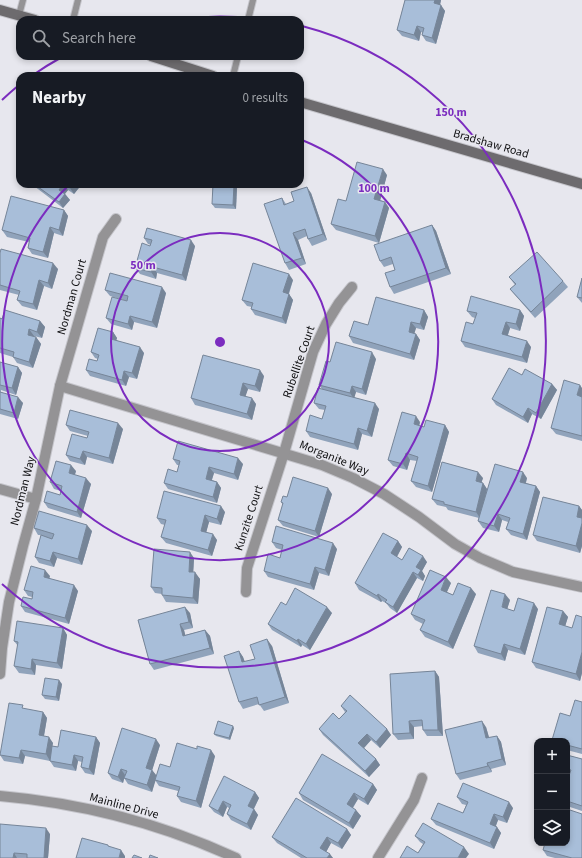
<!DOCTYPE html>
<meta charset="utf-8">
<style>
body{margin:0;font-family:"Source Sans 3",sans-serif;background:#242831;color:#f1f3f6}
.controls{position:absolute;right:12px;bottom:12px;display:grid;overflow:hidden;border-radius:8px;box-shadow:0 2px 6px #0003}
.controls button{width:36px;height:36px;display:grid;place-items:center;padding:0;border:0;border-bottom:1px solid #363941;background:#171b24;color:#f1f3f6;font:20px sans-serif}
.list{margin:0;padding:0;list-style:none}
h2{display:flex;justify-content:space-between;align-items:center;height:52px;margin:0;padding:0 16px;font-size:17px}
h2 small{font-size:13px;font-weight:400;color:#9ea1a6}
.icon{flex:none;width:22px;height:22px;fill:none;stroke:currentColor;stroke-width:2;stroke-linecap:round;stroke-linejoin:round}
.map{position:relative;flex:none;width:582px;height:858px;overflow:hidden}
.search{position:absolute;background:#171b24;box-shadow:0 2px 6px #0003;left:16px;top:16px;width:288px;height:44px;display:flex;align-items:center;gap:10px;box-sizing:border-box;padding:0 14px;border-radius:12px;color:#9ea1a6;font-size:15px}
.panel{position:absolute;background:#171b24;box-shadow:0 2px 6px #0003;left:16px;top:72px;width:288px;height:116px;border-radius:12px}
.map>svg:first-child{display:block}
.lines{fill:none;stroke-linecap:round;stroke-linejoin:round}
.service-casing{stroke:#c5c5cb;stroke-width:8}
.minor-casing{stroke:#c5c5cb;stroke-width:12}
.tertiary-casing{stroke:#c5c5cb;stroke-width:12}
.secondary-casing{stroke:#c5c5cb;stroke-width:12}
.service{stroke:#949395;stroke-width:6}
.minor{stroke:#949395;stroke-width:10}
.tertiary{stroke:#949395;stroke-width:10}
.secondary{stroke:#6d6b6e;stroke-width:10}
.wall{fill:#90a3bb}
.shaded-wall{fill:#768598}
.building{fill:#a8bed9;stroke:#768598}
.ring{fill:none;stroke:#7b2cbf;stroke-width:2}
.labels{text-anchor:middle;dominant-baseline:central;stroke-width:3;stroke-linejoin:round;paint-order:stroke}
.street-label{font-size:12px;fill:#101012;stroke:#e7e7ee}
.centre{fill:#7b2cbf;stroke:#e7e7ee;stroke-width:2}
.ring-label{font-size:12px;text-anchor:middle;font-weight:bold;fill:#7b2cbf;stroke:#e7e7ee;stroke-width:3;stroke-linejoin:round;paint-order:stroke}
</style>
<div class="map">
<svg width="582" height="858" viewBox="0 0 582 858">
<rect width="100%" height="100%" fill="#e7e7ee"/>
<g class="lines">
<defs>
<g id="service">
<path d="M 19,15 L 23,0"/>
<path d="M 73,20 L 78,0"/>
<path d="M 248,20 L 253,0"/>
<path d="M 233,76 L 238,56"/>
</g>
<g id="minor">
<path d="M 60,386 L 322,465 L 353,478 L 384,494 L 419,517 L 455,544 L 480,558 L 513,572 L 582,587"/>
<path d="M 0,489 L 36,499"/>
<path d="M 246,592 L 247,568 L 284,453 L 313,352 L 326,324 L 339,303 L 352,287"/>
<path d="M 0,674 L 2,648 L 9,602 L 23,546 L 36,499 L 60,386 L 103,237 L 116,219"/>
<path d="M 378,858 L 414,800 L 422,778"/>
</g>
<path id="tertiary" d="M 0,796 C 81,803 162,824 236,858"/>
<g id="secondary">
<path d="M 0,10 L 35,20"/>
<path d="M 151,56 L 213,76"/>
<path d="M 300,102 L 582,184"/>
</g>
</defs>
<!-- service casing -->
<use href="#service" class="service-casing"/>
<!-- minor casing -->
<use href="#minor" class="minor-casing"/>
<!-- tertiary casing -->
<use href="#tertiary" class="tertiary-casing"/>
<!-- secondary casing -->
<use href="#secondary" class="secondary-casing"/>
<!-- service -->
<use href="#service" class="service"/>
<!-- minor -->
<use href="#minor" class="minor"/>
<!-- tertiary -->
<use href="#tertiary" class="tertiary"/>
<!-- secondary -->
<use href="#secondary" class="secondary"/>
</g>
<!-- wall -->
<g class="wall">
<path d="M 405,0 L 441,0 L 440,5 L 445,11 L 436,44 L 426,41 L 422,35 L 423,33 L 421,32 L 419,41 L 402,36 L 397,30 Z"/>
<path d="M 387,175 L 380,200 L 385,202 L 389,208 L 379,243 L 336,230 L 331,224 L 346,201 Z"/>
<path d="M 32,184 L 82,184 L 74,194 L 68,190 L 65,194 L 70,200 L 63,208 L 34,186 Z"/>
<path d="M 237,186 L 236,209 L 215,208 L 212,204 Z"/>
<path d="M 311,193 L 327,240 L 312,246 L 308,239 L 307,236 L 298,240 L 306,264 L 289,270 L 285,263 L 282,198 L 286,204 L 294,201 Z"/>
<path d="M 64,210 L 68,216 L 63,236 L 54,233 L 48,258 L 32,254 L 28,248 L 29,242 L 7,237 L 2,230 Z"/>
<path d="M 432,225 L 436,231 L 451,274 L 394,294 L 390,287 L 395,270 L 393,264 L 384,267 L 380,261 Z"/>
<path d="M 144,238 L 195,246 L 186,281 L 157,273 L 156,279 L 140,274 L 135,268 L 151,245 L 148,244 Z"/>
<path d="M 0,253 L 58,269 L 52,289 L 44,286 L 37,310 L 22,306 L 17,300 L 19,295 L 0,290 Z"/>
<path d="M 509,277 L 563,281 L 568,287 L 535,318 L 515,295 L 510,289 L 515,285 Z"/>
<path d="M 582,278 L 582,303 L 577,297 Z"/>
<path d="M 293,280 L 289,294 L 293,300 L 286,324 L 255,315 L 251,309 L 252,307 L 247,306 L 242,300 Z"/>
<path d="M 105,290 L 166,293 L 157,328 L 134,322 L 132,330 L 111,324 L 106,318 L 127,301 L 110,296 Z"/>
<path d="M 424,310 L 428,317 L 424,330 L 416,328 L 414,334 L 416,334 L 420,340 L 414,360 L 353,343 L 349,336 L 368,325 Z"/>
<path d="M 520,310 L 524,316 L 520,331 L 510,328 L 508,335 L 531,347 L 527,363 L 465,347 L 461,341 L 473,324 L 475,318 L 472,317 L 467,311 Z"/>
<path d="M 0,318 L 40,321 L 45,327 L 42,338 L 34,336 L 33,337 L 36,337 L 41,344 L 33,368 L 17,363 L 13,357 L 0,353 Z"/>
<path d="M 113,332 L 117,338 L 116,340 L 144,353 L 137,379 L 129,377 L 126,386 L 90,376 L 86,370 L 97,361 L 98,359 L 95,358 L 91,352 Z"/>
<path d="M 376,359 L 366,395 L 356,392 L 354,397 L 379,409 L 372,437 L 362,434 L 358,450 L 310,437 L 306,431 L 322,419 L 325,410 L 319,409 L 314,403 L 322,389 L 319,385 L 330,362 Z"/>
<path d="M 0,362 L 18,367 L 22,373 L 16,395 L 1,390 L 1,392 L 23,403 L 18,419 L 0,414 Z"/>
<path d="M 522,375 L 552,384 L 557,390 L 541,419 L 532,414 L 528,423 L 496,405 L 492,399 Z"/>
<path d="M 264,376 L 260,392 L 248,389 L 245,396 L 256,404 L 252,420 L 195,405 L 191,398 Z"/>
<path d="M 582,388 L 582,441 L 556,434 L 551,428 Z"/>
<path d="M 420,422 L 419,426 L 424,427 L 445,425 L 449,432 L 432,492 L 416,487 L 411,481 L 417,461 L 410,460 L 407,470 L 393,466 L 388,460 Z"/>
<path d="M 66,425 L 123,429 L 113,464 L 87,457 L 85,465 L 70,461 L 66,455 L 87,438 L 88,436 L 70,431 Z"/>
<path d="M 173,459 L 243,464 L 238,480 L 214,473 L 212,480 L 217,482 L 221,488 L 217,503 L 168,489 L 164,483 L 177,472 L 179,465 L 177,465 Z"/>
<path d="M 76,471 L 75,475 L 91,484 L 81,518 L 48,508 L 44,502 L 60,495 L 61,491 L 54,489 L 50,482 Z"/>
<path d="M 483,478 L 481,483 L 483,483 L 487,489 L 527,478 L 526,483 L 536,486 L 540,492 L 527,540 L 511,535 L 506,529 L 508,522 L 502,520 L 499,532 L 483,528 L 478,521 L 479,518 L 448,510 L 446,507 L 437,505 L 432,499 Z"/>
<path d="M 332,494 L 319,537 L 283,526 L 278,520 L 283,505 L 281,502 L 287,497 Z"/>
<path d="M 579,506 L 582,510 L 582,546 L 580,553 L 537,541 L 533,535 Z"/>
<path d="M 225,512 L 221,525 L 209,522 L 206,532 L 217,540 L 212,556 L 166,543 L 161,537 L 165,525 L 161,524 L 157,518 Z"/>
<path d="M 34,528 L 92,531 L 82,565 L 57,558 L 54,567 L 39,563 L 35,557 L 41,535 L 38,535 Z"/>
<path d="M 398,541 L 402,547 L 397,557 L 402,560 L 427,562 L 422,571 L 425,576 L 423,581 L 417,578 L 397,613 L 390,608 L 386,603 L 382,601 L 381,602 L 359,590 L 355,583 Z"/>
<path d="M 272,542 L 337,549 L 329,576 L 319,573 L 314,590 L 268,577 L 264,571 L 280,558 L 282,550 L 276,548 Z"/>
<path d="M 194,558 L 193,572 L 200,579 L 198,604 L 166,602 L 162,595 L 162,594 L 155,593 L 151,587 Z"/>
<path d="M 50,576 L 49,578 L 78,591 L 69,624 L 25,612 L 21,606 L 32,599 L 32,597 L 28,596 L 24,590 Z"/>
<path d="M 451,583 L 447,592 L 453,595 L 476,594 L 453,649 L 425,637 L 420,630 L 423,624 L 415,620 L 411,614 Z"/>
<path d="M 510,600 L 507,609 L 514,611 L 538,609 L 525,655 L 508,650 L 505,661 L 478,653 L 474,646 Z"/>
<path d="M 286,605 L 332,613 L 310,650 L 302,645 L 301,647 L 272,630 L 268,624 Z"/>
<path d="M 563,611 L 568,617 L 565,626 L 572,628 L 582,617 L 582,673 L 580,681 L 536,668 L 532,662 Z"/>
<path d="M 190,613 L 193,628 L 184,630 L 185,635 L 205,630 L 210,636 L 214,654 L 154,670 L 150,664 L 138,620 Z"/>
<path d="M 63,628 L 67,635 L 62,669 L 36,665 L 35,675 L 19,673 L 14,666 L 18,646 L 14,641 Z"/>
<path d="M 272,646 L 289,703 L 264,711 L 259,704 L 243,709 L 239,702 L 239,651 L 243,657 L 245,662 L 255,659 Z"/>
<path d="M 435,671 L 439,677 L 443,736 L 427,736 L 423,730 L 423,726 L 414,727 L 414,739 L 398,740 L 393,734 Z"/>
<path d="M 62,684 L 59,701 L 45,699 L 42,695 Z"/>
<path d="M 582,702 L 582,754 L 567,750 L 567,741 L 553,741 L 552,740 L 570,716 Z"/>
<path d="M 341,706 L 387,729 L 391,735 L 380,748 L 371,740 L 364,748 L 376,759 L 380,765 L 369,777 L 323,735 L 319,729 L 339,719 L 345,712 Z"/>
<path d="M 43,712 L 47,718 L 44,736 L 53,743 L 52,746 L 58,747 L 96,737 L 100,743 L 94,775 L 85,773 L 81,767 L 82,762 L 78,761 L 76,771 L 54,767 L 50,761 L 25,756 L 23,764 L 4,761 L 0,755 Z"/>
<path d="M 486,727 L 489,738 L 497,736 L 501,742 L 506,765 L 491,769 L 492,772 L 460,780 L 456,774 Z"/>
<path d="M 234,728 L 230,740 L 216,736 L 214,734 Z"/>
<path d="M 160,745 L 152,770 L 156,776 L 170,767 L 215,756 L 201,808 L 181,802 L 177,796 L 178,791 L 159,786 L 155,780 L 152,792 L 128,784 L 124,778 L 125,775 L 123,783 L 112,779 L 108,773 Z"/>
<path d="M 567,755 L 582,759 L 582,811 L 567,806 L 567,781 L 569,775 L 567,774 Z"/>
<path d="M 373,784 L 377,790 L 368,805 L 358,799 L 353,808 L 361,816 L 353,829 L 303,800 L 299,793 Z"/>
<path d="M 255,792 L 259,798 L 254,809 L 258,815 L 251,830 L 231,820 L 227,814 L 229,808 L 227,807 L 223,817 L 214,812 L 209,806 Z"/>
<path d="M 457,797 L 513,808 L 507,823 L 498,820 L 496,826 L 501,833 L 494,849 L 436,825 L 431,819 L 463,813 L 466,805 L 462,804 Z"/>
<path d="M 347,829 L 351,835 L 342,849 L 331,843 L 326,852 L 333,858 L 301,858 L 277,843 L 272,837 Z"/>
<path d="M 50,834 L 48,858 L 0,858 Z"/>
<path d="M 415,836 L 469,854 L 418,853 L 423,844 L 420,842 Z"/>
<path d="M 543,850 L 582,858 L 555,858 L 547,856 Z"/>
</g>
<!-- shaded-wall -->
<g class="shaded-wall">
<path d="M 435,0 L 441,0 L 439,9 L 434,3 Z"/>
<path d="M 441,5 L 445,11 L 436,44 L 432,38 Z"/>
<path d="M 417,26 L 421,32 L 419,41 L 414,35 Z"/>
<path d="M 383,169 L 387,175 L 379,205 L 374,199 Z"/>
<path d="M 63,184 L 68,190 L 63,196 L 59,190 Z"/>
<path d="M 73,184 L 82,184 L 74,194 L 70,188 Z"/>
<path d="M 234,184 L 236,184 L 237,186 L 236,209 L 233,205 Z"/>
<path d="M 307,187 L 311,193 L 327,240 L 323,234 Z"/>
<path d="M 65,194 L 70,200 L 63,208 L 59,202 Z"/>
<path d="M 385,202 L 389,208 L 379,243 L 375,236 Z"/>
<path d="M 64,210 L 68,216 L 63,236 L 59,230 Z"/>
<path d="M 432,225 L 436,231 L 451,274 L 446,268 Z"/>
<path d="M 50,227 L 54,233 L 48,258 L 43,252 Z"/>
<path d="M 293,233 L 298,240 L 306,264 L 302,258 Z"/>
<path d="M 191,240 L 195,246 L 186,281 L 182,275 Z"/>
<path d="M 53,263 L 58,269 L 52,289 L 48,283 Z"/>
<path d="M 153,267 L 157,273 L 156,279 L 151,272 Z"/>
<path d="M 289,274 L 293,280 L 287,298 L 283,292 Z"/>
<path d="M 39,280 L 44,286 L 37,310 L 33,304 Z"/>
<path d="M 162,287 L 166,293 L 157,328 L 152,322 Z"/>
<path d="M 289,294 L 293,300 L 286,324 L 282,318 Z"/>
<path d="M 424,310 L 428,317 L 424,330 L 420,324 Z"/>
<path d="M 520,310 L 524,316 L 520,331 L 516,324 Z"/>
<path d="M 130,316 L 134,322 L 132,330 L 128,324 Z"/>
<path d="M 40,321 L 45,327 L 42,338 L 37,332 Z"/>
<path d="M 411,322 L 416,328 L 413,338 L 409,332 Z"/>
<path d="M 506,322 L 510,328 L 506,340 L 502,334 Z"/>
<path d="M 29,329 L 34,336 L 32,341 L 28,335 Z"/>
<path d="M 113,332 L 117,338 L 115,345 L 111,339 Z"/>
<path d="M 416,334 L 420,340 L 414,360 L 410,354 Z"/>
<path d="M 36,337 L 41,344 L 33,368 L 29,362 Z"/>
<path d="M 527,341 L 531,347 L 527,363 L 522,357 Z"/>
<path d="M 140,347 L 144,353 L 137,379 L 132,373 Z"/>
<path d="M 372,352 L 376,359 L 366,395 L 362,389 Z"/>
<path d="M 18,367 L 22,373 L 16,395 L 12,388 Z"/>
<path d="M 260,370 L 264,376 L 260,392 L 255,386 Z"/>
<path d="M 124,371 L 129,377 L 126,386 L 122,380 Z"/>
<path d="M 243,383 L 248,389 L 244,401 L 240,395 Z"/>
<path d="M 552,384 L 557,390 L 541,419 L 536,413 Z"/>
<path d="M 580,385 L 582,388 L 582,398 L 577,395 Z"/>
<path d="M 352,386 L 356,392 L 354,399 L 350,393 Z"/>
<path d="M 18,397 L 23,403 L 18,419 L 14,413 Z"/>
<path d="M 252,398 L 256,404 L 252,420 L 247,414 Z"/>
<path d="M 375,403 L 379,409 L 372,437 L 367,431 Z"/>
<path d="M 528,408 L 532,414 L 528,423 L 523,417 Z"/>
<path d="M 416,416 L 420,422 L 418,430 L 414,424 Z"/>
<path d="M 118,423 L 123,429 L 113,464 L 109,458 Z"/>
<path d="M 445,425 L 449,432 L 432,492 L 428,486 Z"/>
<path d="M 358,428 L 362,434 L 358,450 L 354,444 Z"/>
<path d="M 83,451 L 87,457 L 85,465 L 80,459 Z"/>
<path d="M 406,453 L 410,460 L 407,470 L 403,464 Z"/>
<path d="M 238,458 L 243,464 L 238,480 L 234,474 Z"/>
<path d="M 71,465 L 76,471 L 73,479 L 69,473 Z"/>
<path d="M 209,467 L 214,473 L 210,485 L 206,479 Z"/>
<path d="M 478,472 L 483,478 L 480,487 L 476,481 Z"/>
<path d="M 523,472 L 527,478 L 524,488 L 520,482 Z"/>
<path d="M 86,478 L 91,484 L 81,518 L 77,512 Z"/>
<path d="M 217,482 L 221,488 L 217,503 L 213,497 Z"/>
<path d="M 483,483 L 487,489 L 480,518 L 476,512 Z"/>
<path d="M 536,486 L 540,492 L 527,540 L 523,534 Z"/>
<path d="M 328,488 L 332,494 L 319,537 L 315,531 Z"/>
<path d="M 221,506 L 225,512 L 221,525 L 217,519 Z"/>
<path d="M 579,506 L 582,510 L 582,518 L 577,517 Z"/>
<path d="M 498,514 L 502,520 L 499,532 L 494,526 Z"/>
<path d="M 205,515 L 209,522 L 205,537 L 201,531 Z"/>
<path d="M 582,523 L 582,546 L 580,553 L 576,546 Z"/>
<path d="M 87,525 L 92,531 L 82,565 L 78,559 Z"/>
<path d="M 213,534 L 217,540 L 212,556 L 208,550 Z"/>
<path d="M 398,541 L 402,547 L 395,560 L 391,553 Z"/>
<path d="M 333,543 L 337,549 L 329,576 L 325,570 Z"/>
<path d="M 53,552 L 57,558 L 54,567 L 50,561 Z"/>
<path d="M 190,552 L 194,558 L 193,578 L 189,572 Z"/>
<path d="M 423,556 L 427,562 L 422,571 L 425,576 L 423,581 L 418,575 L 416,567 Z"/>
<path d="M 315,567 L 319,573 L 314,590 L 310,584 Z"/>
<path d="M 45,570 L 50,576 L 48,583 L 44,577 Z"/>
<path d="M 195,572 L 200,579 L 198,604 L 193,598 Z"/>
<path d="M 413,572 L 417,578 L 397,613 L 393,607 Z"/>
<path d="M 446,577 L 451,583 L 445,596 L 441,590 Z"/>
<path d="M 74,585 L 78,591 L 69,624 L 65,618 Z"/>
<path d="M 471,588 L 476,594 L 453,649 L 448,642 Z"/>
<path d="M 378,594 L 382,601 L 381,602 L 377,596 Z"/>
<path d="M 505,594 L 510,600 L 506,613 L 502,607 Z"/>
<path d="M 534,603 L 538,609 L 525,655 L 520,649 Z"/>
<path d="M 185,607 L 190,613 L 193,628 L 189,622 Z"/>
<path d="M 327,607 L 332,613 L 310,650 L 306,644 Z"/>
<path d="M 563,611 L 568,617 L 564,630 L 559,624 Z"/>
<path d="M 180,624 L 184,630 L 187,642 L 183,636 Z"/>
<path d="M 63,628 L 67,635 L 62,669 L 57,663 Z"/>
<path d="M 205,630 L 210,636 L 214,654 L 210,648 Z"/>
<path d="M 267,639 L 272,646 L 289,703 L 285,697 Z"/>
<path d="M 298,639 L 302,645 L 301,647 L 297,641 Z"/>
<path d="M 504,644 L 508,650 L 505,661 L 501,654 Z"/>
<path d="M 239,651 L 243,657 L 247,669 L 242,662 Z"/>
<path d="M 582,652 L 582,673 L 580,681 L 576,674 Z"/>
<path d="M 32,659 L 36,665 L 35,675 L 31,669 Z"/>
<path d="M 435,671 L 439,677 L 443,736 L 438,730 Z"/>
<path d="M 59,680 L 62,684 L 59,701 L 56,697 Z"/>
<path d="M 43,712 L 47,718 L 43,741 L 39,735 Z"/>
<path d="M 409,721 L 414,727 L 414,739 L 410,733 Z"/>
<path d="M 482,721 L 486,727 L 491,744 L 486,738 Z"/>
<path d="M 233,726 L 234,728 L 230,740 L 229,738 Z"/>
<path d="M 387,729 L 391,735 L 380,748 L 376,742 Z"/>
<path d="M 367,734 L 371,740 L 363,749 L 358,743 Z"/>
<path d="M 497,736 L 501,742 L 506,765 L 502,759 Z"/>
<path d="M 49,737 L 53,743 L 50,761 L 46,754 Z"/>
<path d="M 96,737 L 100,743 L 94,775 L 89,769 Z"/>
<path d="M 156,739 L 160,745 L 151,774 L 146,768 Z"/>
<path d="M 21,750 L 25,756 L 23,764 L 19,758 Z"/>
<path d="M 211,750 L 215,756 L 201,808 L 196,801 Z"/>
<path d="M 74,755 L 78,761 L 76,771 L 72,765 Z"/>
<path d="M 376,759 L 380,765 L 369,777 L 365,771 Z"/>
<path d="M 487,763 L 491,769 L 492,772 L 488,766 Z"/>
<path d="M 121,769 L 125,775 L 123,783 L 118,777 Z"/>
<path d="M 152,770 L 157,776 L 152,792 L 147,785 Z"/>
<path d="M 373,784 L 377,790 L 368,805 L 364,799 Z"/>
<path d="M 255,792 L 259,798 L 252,812 L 248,806 Z"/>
<path d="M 354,793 L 358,799 L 351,810 L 347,804 Z"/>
<path d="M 223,801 L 227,807 L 223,817 L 218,811 Z"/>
<path d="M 509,802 L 513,808 L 507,823 L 503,817 Z"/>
<path d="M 254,809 L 258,815 L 251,830 L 247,824 Z"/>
<path d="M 356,810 L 361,816 L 353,829 L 349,823 Z"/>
<path d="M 494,814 L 498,820 L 494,830 L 490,824 Z"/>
<path d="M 497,827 L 501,833 L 494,849 L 490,843 Z"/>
<path d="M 46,828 L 50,834 L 48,858 L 44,858 Z"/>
<path d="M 347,829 L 351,835 L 342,849 L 338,843 Z"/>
<path d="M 327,837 L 331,843 L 325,854 L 320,848 Z"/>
<path d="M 464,847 L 469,854 L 466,858 L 458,858 Z"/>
<path d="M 121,850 L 125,856 L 125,858 L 119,858 Z"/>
<path d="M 14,853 L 17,858 L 13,858 Z"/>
<path d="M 330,854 L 333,858 L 327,858 Z"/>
</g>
<!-- building -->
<g class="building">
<path d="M 405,0 L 435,0 L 434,3 L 441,5 L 432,38 L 422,35 L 424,28 L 417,26 L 414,35 L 397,30 Z"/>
<path d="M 357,162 L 383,169 L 374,199 L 385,202 L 375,236 L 331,224 L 338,199 L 346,201 Z"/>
<path d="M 34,184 L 63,184 L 59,190 L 65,194 L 59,202 Z"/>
<path d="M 64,184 L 73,184 L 70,188 Z"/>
<path d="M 213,184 L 234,184 L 233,205 L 212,204 Z"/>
<path d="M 307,187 L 323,234 L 308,239 L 305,229 L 293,233 L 302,258 L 285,263 L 264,204 L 282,198 L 284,205 L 294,201 L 291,192 Z"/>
<path d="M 11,196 L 64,210 L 59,230 L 50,227 L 43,252 L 28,248 L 30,238 L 2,230 Z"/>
<path d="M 432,225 L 446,268 L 390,287 L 385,273 L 395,270 L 391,257 L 380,261 L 374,245 Z"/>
<path d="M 147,228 L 191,240 L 182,275 L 153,267 L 151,272 L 135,268 L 142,243 L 150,246 L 152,240 L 144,238 Z"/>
<path d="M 1,249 L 53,263 L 48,283 L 39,280 L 33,304 L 17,300 L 20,291 L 0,285 L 0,253 Z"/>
<path d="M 537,252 L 563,281 L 531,312 L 510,289 L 516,284 L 509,277 Z"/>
<path d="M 253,263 L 289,274 L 283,292 L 289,294 L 282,318 L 251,309 L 253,303 L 242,300 Z"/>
<path d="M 110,273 L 162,287 L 152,322 L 130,316 L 128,324 L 106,318 L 112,297 L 127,301 L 128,296 L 105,290 Z"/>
<path d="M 582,278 L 582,298 L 577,297 Z"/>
<path d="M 471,296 L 520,310 L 516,324 L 506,322 L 502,334 L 527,341 L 522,357 L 461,341 L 466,322 L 473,324 L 477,313 L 467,311 Z"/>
<path d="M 376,297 L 424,310 L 420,324 L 411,322 L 409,332 L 416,334 L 410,354 L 349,336 L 354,321 L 368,325 Z"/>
<path d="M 5,310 L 40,321 L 37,332 L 29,329 L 28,335 L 36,337 L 29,362 L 13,357 L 14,352 L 0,348 L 0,318 L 2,319 Z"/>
<path d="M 98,328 L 113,332 L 111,339 L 140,347 L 132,373 L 124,371 L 122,380 L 86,370 L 89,359 L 97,361 L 99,355 L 91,352 Z"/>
<path d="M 336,342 L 372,352 L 362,389 L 352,386 L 350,393 L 319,385 L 326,361 L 330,362 Z"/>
<path d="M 203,355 L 260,370 L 255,386 L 243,383 L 240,395 L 252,398 L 247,414 L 191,398 Z"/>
<path d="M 0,362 L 18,367 L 12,388 L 0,385 Z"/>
<path d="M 509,368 L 522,375 L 525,369 L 552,384 L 536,413 L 528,408 L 523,417 L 492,399 Z"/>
<path d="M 564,380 L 580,385 L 577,395 L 582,397 L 582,436 L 551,428 Z"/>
<path d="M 318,388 L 375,403 L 367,431 L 358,428 L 354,444 L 306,431 L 310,415 L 322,419 L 326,406 L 314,403 Z"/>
<path d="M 0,392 L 18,397 L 14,413 L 0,409 Z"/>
<path d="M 70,410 L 118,423 L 109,458 L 83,451 L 80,459 L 66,455 L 72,434 L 87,438 L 89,432 L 66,425 Z"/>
<path d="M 402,412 L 416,416 L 414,424 L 424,427 L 426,420 L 445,425 L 428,486 L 411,481 L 418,457 L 406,453 L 403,464 L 388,460 Z"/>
<path d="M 178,441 L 238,458 L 234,474 L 209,467 L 206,479 L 217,482 L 213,497 L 164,483 L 168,469 L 177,472 L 180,461 L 173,459 Z"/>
<path d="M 56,461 L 71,465 L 69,473 L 86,478 L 77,512 L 44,502 L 47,491 L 60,495 L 62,486 L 50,482 Z"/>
<path d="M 442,462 L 478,472 L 476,481 L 483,483 L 476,512 L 444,504 L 444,502 L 432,499 Z"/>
<path d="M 495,464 L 523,472 L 520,482 L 536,486 L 523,534 L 506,529 L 510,518 L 498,514 L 494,526 L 478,521 Z"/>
<path d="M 293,477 L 328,488 L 315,531 L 278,520 L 283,503 L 281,502 L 283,496 L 287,497 Z"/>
<path d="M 164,491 L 221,506 L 217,519 L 205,515 L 201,531 L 213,534 L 208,550 L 161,537 L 166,520 L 157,518 Z"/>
<path d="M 543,497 L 579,506 L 577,517 L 582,518 L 582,523 L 576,546 L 533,535 Z"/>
<path d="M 39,511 L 87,525 L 78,559 L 53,552 L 50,561 L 35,557 L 41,535 L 52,539 L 54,534 L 34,528 Z"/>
<path d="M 276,526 L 333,543 L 325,570 L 315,567 L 310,584 L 264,571 L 268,554 L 280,558 L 283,545 L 272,542 Z"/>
<path d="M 383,533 L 398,541 L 391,553 L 402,560 L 409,548 L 423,556 L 416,567 L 421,570 L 418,575 L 413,572 L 393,607 L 385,602 L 387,600 L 378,594 L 377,596 L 355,583 Z"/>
<path d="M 154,549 L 190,552 L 189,572 L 195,572 L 193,598 L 162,595 L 162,588 L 151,587 Z"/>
<path d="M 31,566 L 45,570 L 44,577 L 74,585 L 65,618 L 21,606 L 23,597 L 32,599 L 33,592 L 24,590 Z"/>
<path d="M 430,570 L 446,577 L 441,590 L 453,595 L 458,583 L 471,588 L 448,642 L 420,630 L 425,620 L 411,614 Z"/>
<path d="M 295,588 L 327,607 L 306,644 L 298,639 L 297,641 L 268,624 L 281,602 L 286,605 Z"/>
<path d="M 491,590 L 505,594 L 502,607 L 514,611 L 518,598 L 534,603 L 520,649 L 504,644 L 501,654 L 474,646 Z"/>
<path d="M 185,607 L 189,622 L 180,624 L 183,636 L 205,630 L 210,648 L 150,664 L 138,620 Z"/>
<path d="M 547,607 L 563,611 L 559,624 L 572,628 L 576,615 L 582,617 L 582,652 L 576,674 L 532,662 Z"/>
<path d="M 17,621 L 63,628 L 57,663 L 32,659 L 31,669 L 14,666 L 18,642 L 14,641 Z"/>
<path d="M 267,639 L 285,697 L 259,705 L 257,697 L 239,702 L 224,656 L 239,651 L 242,662 L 255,659 L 250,645 Z"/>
<path d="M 435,671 L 438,730 L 423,730 L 422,720 L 409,721 L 410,733 L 393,734 L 390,674 Z"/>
<path d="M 45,678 L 59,680 L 56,697 L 42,695 Z"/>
<path d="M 350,695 L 387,729 L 376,742 L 367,734 L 358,743 L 376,759 L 365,771 L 319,729 L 333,713 L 339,719 L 347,711 L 341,706 Z"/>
<path d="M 575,700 L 582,702 L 582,749 L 567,745 L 567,741 L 555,741 L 552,740 L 560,713 L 570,716 Z"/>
<path d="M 9,703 L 23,705 L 22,708 L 43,712 L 39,735 L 49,737 L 46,754 L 21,750 L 19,758 L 0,755 Z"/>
<path d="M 218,721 L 233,726 L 229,738 L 214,734 Z"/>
<path d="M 482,721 L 486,738 L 497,736 L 502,759 L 487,763 L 488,766 L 456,774 L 445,730 Z"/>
<path d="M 122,728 L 156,739 L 146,768 L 152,770 L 147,785 L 124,778 L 127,771 L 121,769 L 118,777 L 108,773 Z"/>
<path d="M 61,730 L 96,737 L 89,769 L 81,767 L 83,757 L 74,755 L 72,765 L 50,761 L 52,746 L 58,747 Z"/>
<path d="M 177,743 L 197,749 L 197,746 L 211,750 L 196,801 L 177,796 L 180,787 L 155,780 L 160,764 L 170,767 Z"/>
<path d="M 322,754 L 373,784 L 364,799 L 354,793 L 347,804 L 356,810 L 349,823 L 299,793 Z"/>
<path d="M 567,755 L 582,759 L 582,806 L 567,801 L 567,781 L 571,770 L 567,769 Z"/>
<path d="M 224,776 L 255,792 L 248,806 L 254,809 L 247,824 L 227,814 L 231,805 L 223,801 L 218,811 L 209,806 Z"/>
<path d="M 463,783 L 509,802 L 503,817 L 494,814 L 490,824 L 497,827 L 490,843 L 431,819 L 438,803 L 463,813 L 468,802 L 457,797 Z"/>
<path d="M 296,798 L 347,829 L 338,843 L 327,837 L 320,848 L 330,854 L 327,858 L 307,858 L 272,837 Z"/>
<path d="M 567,809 L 582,814 L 582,858 L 572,858 L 543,850 L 545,843 L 567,843 Z"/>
<path d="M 423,823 L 464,847 L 458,858 L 400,858 L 407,846 L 418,853 L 425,842 L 415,836 Z"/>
<path d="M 0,824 L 46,828 L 44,858 L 27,858 L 27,854 L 14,853 L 13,858 L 0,858 Z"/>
<path d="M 82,838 L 108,845 L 108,846 L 121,850 L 119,858 L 76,858 Z"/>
<path d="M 134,855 L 142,858 L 132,858 Z"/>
<path d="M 150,855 L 158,858 L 149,858 Z"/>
</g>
<!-- distance rings -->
<g class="ring">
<circle cx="220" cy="342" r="109"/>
<path d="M302 140A218 218 0 1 1 69 185"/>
<path d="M2 100A326 326 0 0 1 19 85M33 75A326 326 0 0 1 62 57M172 20A326 326 0 0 1 268 20M302 26A326 326 0 1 1 2 584"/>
</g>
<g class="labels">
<!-- street labels -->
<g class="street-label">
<text transform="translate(491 144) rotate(16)">Bradshaw Road</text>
<text transform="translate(72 297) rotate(-74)">Nordman Court</text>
<text transform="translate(299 362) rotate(-71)">Rubellite Court</text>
<text transform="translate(334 458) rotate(22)">Morganite Way</text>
<text transform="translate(23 491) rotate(-76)">Nordman Way</text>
<text transform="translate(249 518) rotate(-72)">Kunzite Court</text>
<text transform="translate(124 806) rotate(15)">Mainline Drive</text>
</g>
</g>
<circle cx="220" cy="342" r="6" class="centre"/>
<g class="ring-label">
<text x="451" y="116">150 m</text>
<text x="374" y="192">100 m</text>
<text x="143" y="269">50 m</text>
</g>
</svg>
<div class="controls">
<button>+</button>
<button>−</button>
<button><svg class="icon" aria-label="layers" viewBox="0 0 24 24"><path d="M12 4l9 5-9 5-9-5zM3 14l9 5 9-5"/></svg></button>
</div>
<div class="search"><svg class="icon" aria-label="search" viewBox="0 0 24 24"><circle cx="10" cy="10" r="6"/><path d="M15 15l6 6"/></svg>Search here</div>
<section class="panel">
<h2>Nearby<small>0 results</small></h2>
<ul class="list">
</ul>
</section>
</div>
